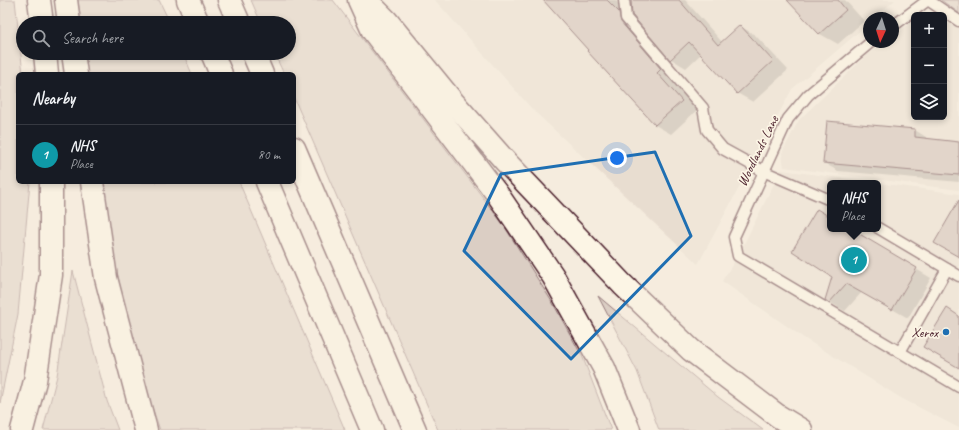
<!DOCTYPE html>
<meta charset="utf-8">
<style>
body{margin:0;font-family:Caveat,sans-serif;background:#242831;color:#f1f3f6}
.controls{position:absolute;right:12px;top:12px;display:grid;overflow:hidden;border-radius:6px;box-shadow:0 2px 6px #0003}
.controls button{width:36px;height:36px;display:grid;place-items:center;padding:0;border:0;border-bottom:1px solid #363941;background:#171b24;color:#f1f3f6;font:20px sans-serif}
.compass{position:absolute;left:863px;top:12px;width:36px;height:36px;border-radius:50%;background:#171b24;box-shadow:0 2px 6px #0003;rotate:184deg}
.you{position:absolute;left:617px;top:158px;width:14px;height:14px;margin:-10px;border:3px solid #fff;border-radius:50%;background:#1a73e8;box-shadow:0 0 0 6px #1a73e833}
.badge{display:grid;place-items:center;width:26px;height:26px;border-radius:50%;background:#db2777;color:#fff;font-size:13px;font-weight:700}
.pin{position:absolute;translate:-50% -50%;border:2px solid #fff;box-shadow:0 1px 4px #0006}
.popup{position:absolute;left:827px;top:180px;width:54px;height:52px;box-sizing:border-box;display:grid;place-content:center;border-radius:6px;background:#171b24;filter:drop-shadow(0 1px 3px #0005);font-size:13px;white-space:nowrap;color:#9ea1a6}
.popup b{font-size:15px;color:#f1f3f6}
.popup::after{content:'';position:absolute;left:50%;top:100%;margin-left:-8px;border:8px solid transparent;border-top-color:#171b24}
.list{margin:0;padding:0;list-style:none}
h2{display:flex;justify-content:space-between;align-items:center;height:52px;margin:0;padding:0 16px;font-size:17px}
h2 small{font-size:13px;font-weight:400;color:#9ea1a6}
.list li{display:grid;grid-template-columns:26px 1fr auto;gap:12px;align-items:center;box-sizing:border-box;height:60px;padding:0 16px;border-top:1px solid #363941}
.list b{display:block;font-size:15px;white-space:nowrap}
.list p{margin:0;font-size:13px;white-space:nowrap;color:#9ea1a6}
.list em{font-size:13px;font-style:normal;color:#9ea1a6}
.icon{flex:none;width:22px;height:22px;fill:none;stroke:currentColor;stroke-width:2;stroke-linecap:round;stroke-linejoin:round}
.map{position:relative;flex:none;width:959px;height:430px;overflow:hidden}
.search{position:absolute;background:#171b24;box-shadow:0 2px 6px #0003;left:16px;top:16px;width:280px;height:44px;display:flex;align-items:center;gap:10px;box-sizing:border-box;padding:0 14px;border-radius:22px;color:#9ea1a6;font-size:15px}
.panel{position:absolute;background:#171b24;box-shadow:0 2px 6px #0003;left:16px;top:72px;width:280px;height:112px;border-radius:6px}
.map>svg:first-child{display:block}
.built{fill:#e8ddd0;fill-rule:evenodd}
.green{fill:#dbcec4;stroke:#927678}
.shadow{fill:#0003}
.building{fill:#cab9b1;stroke:#4a1f2b}
.lines{fill:none;stroke-linecap:round;stroke-linejoin:round}
.lane-casing{stroke:#4a1f2b;stroke-width:13}
.highway-casing{stroke:#4a1f2b;stroke-width:25}
.lane{stroke:#fcf5e5;stroke-width:10}
.highway{stroke:#fcf5e5;stroke-width:22}
.marked{fill:none;stroke:#1f6fb2;stroke-width:3;stroke-linejoin:round}
.poi-dot{fill:#1f6fb2;stroke:#fcf5e5;stroke-width:1.5}
.labels{text-anchor:middle;dominant-baseline:central;stroke-width:3.5;stroke-linejoin:round;paint-order:stroke}
.street-label{font-size:14px;fill:#4a1f2b;stroke:#fcf5e5}
.poi-label{font-size:14px;fill:#4a1f2b;stroke:#fcf5e5;text-anchor:end}
</style>
<div class="map">
<svg width="959" height="430" viewBox="0 0 959 430">
<rect width="100%" height="100%" fill="#f5ecde"/>
<filter id="ink" filterUnits="userSpaceOnUse"><feTurbulence type="fractalNoise" baseFrequency=".025" numOctaves="2"/><feDisplacementMap in="SourceGraphic" scale="8" xChannelSelector="R" yChannelSelector="G"/><feConvolveMatrix kernelMatrix="1 2 1 2 8 2 1 2 1" color-interpolation-filters="sRGB"/></filter>
<g filter="url(#ink)">
<!-- built -->
<g class="built">
<path d="M 435,0 L 895,0 L 874,18 L 869,18 L 869,23 L 792,89 L 698,264 L 533,110 Z"/>
<path d="M 914,20 L 914,117 L 944,117 L 944,22 L 959,28 L 959,190 L 784,167 L 782,153 L 799,120 L 867,55 L 884,42 L 893,42 L 893,36 Z"/>
<path d="M 781,170 L 959,194 L 959,428 L 901,398 L 804,338 L 722,281 L 738,256 ZM 830,183 L 878,183 L 878,229 L 830,229 Z"/>
</g>
<!-- green -->
<g class="green">
<path d="M 0,0 L 15,0 L 23,74 L 18,74 L 18,182 L 30,182 L 18,314 L 0,403 Z"/>
<path d="M 78,0 L 159,0 L 170,23 L 81,23 Z"/>
<path d="M 251,0 L 333,0 L 503,224 L 554,305 L 583,358 L 611,430 L 438,430 L 294,98 L 294,74 L 284,74 L 274,53 L 289,53 L 289,23 L 261,23 Z"/>
<path d="M 941,0 L 959,0 L 959,13 Z"/>
<path d="M 85,53 L 183,53 L 192,74 L 87,74 Z"/>
<path d="M 101,182 L 239,182 L 345,430 L 160,430 L 136,361 L 104,211 Z"/>
<path d="M 73,271 L 107,401 L 118,430 L 43,430 L 57,376 Z"/>
<path d="M 598,296 L 718,397 L 763,430 L 659,430 L 637,371 Z"/>
</g>
<!-- shadow -->
<g class="shadow">
<path d="M 545,0 L 615,0 L 634,22 L 676,78 L 672,82 L 697,110 L 671,134 L 655,125 Z"/>
<path d="M 633,0 L 685,0 L 722,42 L 740,26 L 755,35 L 788,70 L 753,102 L 737,93 L 701,54 L 686,68 L 671,59 Z"/>
<path d="M 789,0 L 845,0 L 864,21 L 838,44 L 820,34 Z"/>
<path d="M 828,122 L 915,130 L 929,139 L 959,142 L 959,182 L 838,171 L 824,163 Z"/>
<path d="M 817,210 L 830,218 L 830,229 L 849,229 L 931,278 L 908,318 L 862,292 L 845,311 L 826,300 L 833,276 Z"/>
</g>
<!-- building -->
<g class="building">
<path d="M 543,0 L 607,0 L 619,12 L 621,22 L 661,69 L 657,73 L 682,101 L 655,125 L 587,51 L 588,50 Z"/>
<path d="M 631,0 L 679,0 L 718,45 L 740,25 L 773,61 L 737,94 L 689,42 L 670,60 L 632,15 Z"/>
<path d="M 787,0 L 838,0 L 846,10 L 819,34 Z"/>
<path d="M 827,121 L 915,129 L 915,137 L 959,142 L 959,175 L 823,163 Z"/>
<path d="M 959,200 L 959,257 L 934,243 Z"/>
<path d="M 817,209 L 830,217 L 830,229 L 851,229 L 917,268 L 892,310 L 846,284 L 829,303 L 825,300 L 832,277 L 792,251 Z"/>
<path d="M 947,308 L 959,316 L 959,368 L 923,347 Z"/>
</g>
<g class="lines">
<defs>
<g id="lane">
<path d="M 624,0 L 626,18 L 703,108 L 707,130 L 723,149 L 763,171 L 830,200"/>
<path d="M 928,0 L 959,21"/>
<path d="M 893,26 L 928,0"/>
<path d="M 871,42 L 808,95 L 788,119 L 734,237 L 738,256 L 959,387"/>
<path d="M 878,228 L 959,276"/>
<path d="M 900,352 L 947,269"/>
</g>
<g id="highway">
<path d="M 39,0 L 42,23"/>
<path d="M 66,0 L 69,23"/>
<path d="M 188,0 L 198,23"/>
<path d="M 229,0 L 239,23"/>
<path d="M 359,0 L 373,31 L 498,195 L 553,276 L 604,368 L 629,430"/>
<path d="M 366,0 L 386,20 L 453,102 L 506,162 L 623,285 L 691,350 L 778,416 L 801,430"/>
<path d="M 45,53 L 47,74"/>
<path d="M 73,53 L 76,74"/>
<path d="M 212,53 L 221,74"/>
<path d="M 253,53 L 262,74"/>
<path d="M 294,148 L 415,430"/>
<path d="M 92,182 L 106,278 L 146,430"/>
<path d="M 267,182 L 372,430"/>
<path d="M 22,430 L 35,381 L 51,275 L 51,182"/>
</g>
</defs>
<!-- lane casing -->
<use href="#lane" class="lane-casing"/>
<!-- highway casing -->
<use href="#highway" class="highway-casing"/>
<!-- lane -->
<use href="#lane" class="lane"/>
<!-- highway -->
<use href="#highway" class="highway"/>
</g>
</g>
<!-- marked area -->
<path d="M0 0H959V430H0ZM 655,152 L 691,236 L 571,359 L 464,251 L 501,174 Z" fill="#f5ecde" fill-opacity=".55" fill-rule="evenodd"/>
<path class="marked" d="M 655,152 L 691,236 L 571,359 L 464,251 L 501,174 Z"/>
<!-- markers -->
<circle class="poi-dot" cx="946" cy="332" r="4"/>
<g class="labels">
<!-- street labels -->
<g class="street-label">
<text transform="translate(758 151) rotate(-64)">Woodlands Lane</text>
</g>
<!-- poi labels -->
<g class="poi-label">
<text x="938" y="332">Xerox</text>
</g>
</g>
</svg>
<div class="controls">
<button>+</button>
<button>−</button>
<button><svg class="icon" aria-label="layers" viewBox="0 0 24 24"><path d="M12 4l9 5-9 5-9-5zM3 14l9 5 9-5"/></svg></button>
</div>
<svg class="compass" viewBox="-18 -18 36 36"><path d="M0-13l5 13h-10z" fill="#e53935"/><path d="M0 13l5-13h-10z" fill="#9ea1a6"/></svg>
<div class="you"></div>
<div class="pin badge" style="left:854px;top:260px;background:#0f9aa8">1</div>
<div class="popup"><b>NHS</b>Place</div>
<div class="search"><svg class="icon" aria-label="search" viewBox="0 0 24 24"><circle cx="10" cy="10" r="6"/><path d="M15 15l6 6"/></svg>Search here</div>
<section class="panel">
<h2>Nearby<small></small></h2>
<ul class="list">
<li><span class="badge" style="background:#0f9aa8">1</span><div><b>NHS</b><p>Place</p></div><em>80 m</em></li>
</ul>
</section>
</div>
